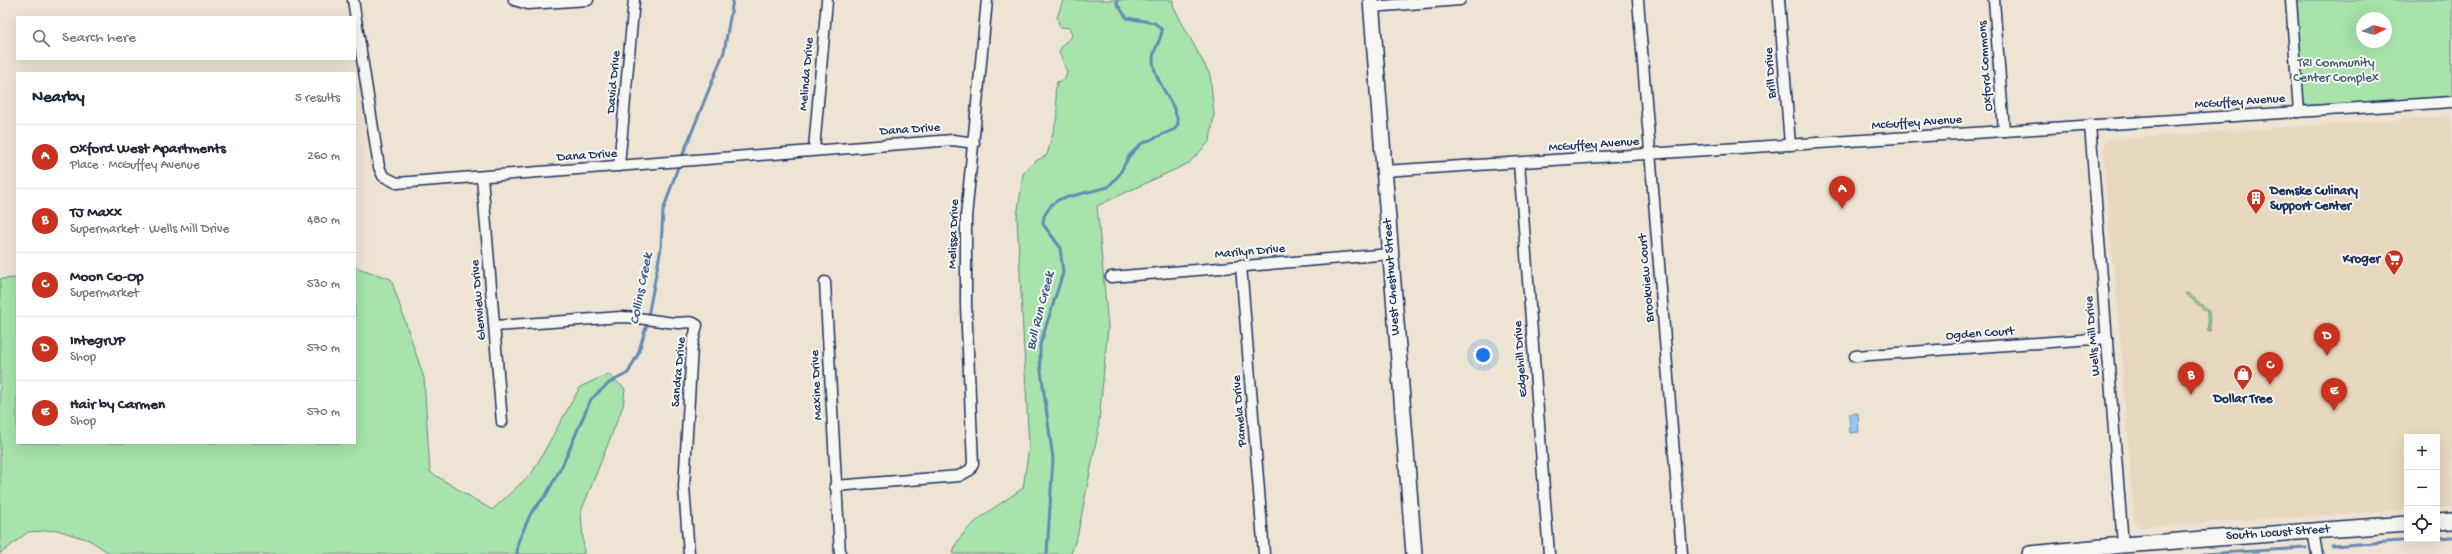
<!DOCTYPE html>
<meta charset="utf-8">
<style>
body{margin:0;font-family:"Gochi Hand",sans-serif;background:#f2f2f3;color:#1f2937}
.controls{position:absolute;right:12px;bottom:12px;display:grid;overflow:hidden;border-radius:0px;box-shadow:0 4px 16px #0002}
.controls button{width:36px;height:36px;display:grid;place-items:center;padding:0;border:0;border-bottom:1px solid #e0e1e3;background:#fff;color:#1f2937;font:20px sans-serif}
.compass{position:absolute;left:2356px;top:12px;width:36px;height:36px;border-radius:50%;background:#fff;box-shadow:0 4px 16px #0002;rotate:85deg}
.you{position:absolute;left:1483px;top:355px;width:14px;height:14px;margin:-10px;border:3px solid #fff;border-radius:50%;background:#1a73e8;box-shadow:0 0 0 6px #1a73e833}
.badge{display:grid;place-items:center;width:26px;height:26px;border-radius:50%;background:#c8321e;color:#fff;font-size:13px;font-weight:700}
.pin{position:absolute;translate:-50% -33px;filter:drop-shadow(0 1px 2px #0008)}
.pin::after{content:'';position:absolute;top:21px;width:14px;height:12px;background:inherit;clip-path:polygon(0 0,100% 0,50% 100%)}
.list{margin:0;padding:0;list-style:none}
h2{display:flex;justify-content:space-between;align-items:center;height:52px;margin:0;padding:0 16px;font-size:17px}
h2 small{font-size:13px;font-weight:400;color:#747a83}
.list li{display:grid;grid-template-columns:26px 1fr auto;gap:12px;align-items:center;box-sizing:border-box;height:64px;padding:0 16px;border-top:1px solid #e0e1e3}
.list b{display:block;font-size:15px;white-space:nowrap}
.list p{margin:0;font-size:13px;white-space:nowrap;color:#747a83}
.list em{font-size:13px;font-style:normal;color:#747a83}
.icon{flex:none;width:22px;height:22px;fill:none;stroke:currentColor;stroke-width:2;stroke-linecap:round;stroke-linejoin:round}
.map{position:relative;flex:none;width:2452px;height:554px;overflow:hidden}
.search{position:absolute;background:#fff;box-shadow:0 4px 16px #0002;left:16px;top:16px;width:340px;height:44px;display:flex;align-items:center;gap:10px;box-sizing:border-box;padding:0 14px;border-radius:0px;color:#747a83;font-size:15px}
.panel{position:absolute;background:#fff;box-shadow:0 4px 16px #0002;left:16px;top:72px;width:340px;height:372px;border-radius:0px}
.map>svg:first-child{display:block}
.built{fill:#e8d8bf}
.green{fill:#a7e3aa;stroke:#618984;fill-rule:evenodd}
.water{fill:#95c6f1;stroke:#648ab6}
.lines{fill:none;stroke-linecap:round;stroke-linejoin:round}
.stream{stroke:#648ab6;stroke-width:3}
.street-casing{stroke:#1b2f5e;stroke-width:13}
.secondary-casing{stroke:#1b2f5e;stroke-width:18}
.street{stroke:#f6f6f2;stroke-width:10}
.secondary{stroke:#f6f6f2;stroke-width:15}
.labels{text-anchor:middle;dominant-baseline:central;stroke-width:4;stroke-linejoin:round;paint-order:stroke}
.park-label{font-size:13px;fill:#3e5c71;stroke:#f6f6f2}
.street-label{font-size:13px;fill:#1b2f5e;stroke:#f6f6f2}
.poi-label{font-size:13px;font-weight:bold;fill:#1b2f5e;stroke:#f6f6f2;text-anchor:start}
.water-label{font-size:14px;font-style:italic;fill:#3a5583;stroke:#f6f6f2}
</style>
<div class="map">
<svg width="2452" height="554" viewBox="0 0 2452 554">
<rect width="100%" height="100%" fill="#eee4d4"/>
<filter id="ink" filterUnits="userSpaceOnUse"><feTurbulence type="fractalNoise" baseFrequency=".025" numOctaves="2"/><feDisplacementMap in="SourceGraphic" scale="8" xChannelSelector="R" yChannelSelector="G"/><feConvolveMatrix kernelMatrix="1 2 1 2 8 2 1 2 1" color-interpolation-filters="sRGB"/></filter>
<g filter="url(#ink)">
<!-- built -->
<path class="built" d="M 2452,116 L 2452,507 L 2437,508 L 2437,437 L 2407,437 L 2407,510 L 2139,527 L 2134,520 L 2115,276 L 2112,259 L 2103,149 L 2106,140 Z"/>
<!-- green -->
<g class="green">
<path d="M 1063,0 L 1173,0 L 1173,6 L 1210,75 L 1214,114 L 1210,141 L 1189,163 L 1097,206 L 1108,327 L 1098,432 L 1078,533 L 1071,554 L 953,554 C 956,528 1003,503 1023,488 L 1029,447 L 1017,217 L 1023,174 L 1034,162 L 1047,155 L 1058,114 L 1055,93 L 1057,82 L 1065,79 L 1067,72 L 1059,52 L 1063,44 L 1072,37 L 1070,28 L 1060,27 L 1057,18 Z"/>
<path d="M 2291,0 L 2452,0 L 2452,102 L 2299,112 ZM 2362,18 L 2386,18 L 2386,42 L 2362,42 Z"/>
<path d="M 355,267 L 391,279 L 424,378 L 430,472 L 492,510 L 532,473 L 580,387 L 608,374 L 625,389 L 623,406 L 581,512 L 584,554 L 111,554 L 89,540 L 57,530 L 28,532 L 0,554 L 0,279 L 17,278 L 17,443 L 355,443 Z"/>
<path d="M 2187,292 L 2209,311 L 2210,331 L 2208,331 L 2207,312 L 2186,294 Z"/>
</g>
<!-- water -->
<path class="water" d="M 1858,413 L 1859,432 L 1850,433 L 1849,414 Z"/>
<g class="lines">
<!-- stream -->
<g class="stream">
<path d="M 681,159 L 724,52 L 733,0"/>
<path d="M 2437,538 L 2452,537"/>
<path d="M 2332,546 L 2428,539"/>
<path d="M 517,554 L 518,542 L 531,513 L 546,495 L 563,464 L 591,399 L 609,383 L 628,373 L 638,354 L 646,327 L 661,248 L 663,211 L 679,164"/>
<path d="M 1047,554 L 1053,459 L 1040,363 L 1040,345 L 1063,273 L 1060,247 L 1043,224 L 1044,216 L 1052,204 L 1060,199 L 1108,187 L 1119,175 L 1129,156 L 1141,144 L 1175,129 L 1178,124 C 1176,101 1154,83 1153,60 C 1153,49 1161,41 1162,30 L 1155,23 L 1127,18 L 1117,4 L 1117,0"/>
<path d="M 2203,554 L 2306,548"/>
</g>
<defs>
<g id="street">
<path d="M 353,0 L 379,167 L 383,176 L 397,183 L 953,140 L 974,143"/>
<path d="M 514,0 L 528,4 L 588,0"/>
<path d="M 1638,0 L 1682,554"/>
<path d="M 1779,0 L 1790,145"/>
<path d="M 1994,0 L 2004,131"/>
<path d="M 2291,0 L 2299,112"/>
<path d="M 1371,7 L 1460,0"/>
<path d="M 2090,125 L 2123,545"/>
<path d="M 814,149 L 827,0"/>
<path d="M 1519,163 L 1549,554"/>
<path d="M 619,166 L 634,0"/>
<path d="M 1384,171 L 2452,102"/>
<path d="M 482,177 L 502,422"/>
<path d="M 1241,265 L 1264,554"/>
<path d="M 1111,277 L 1391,254"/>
<path d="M 825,282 L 840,554"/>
<path d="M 495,326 L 621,317 C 641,317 659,322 678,323 C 685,323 691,320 697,325 L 692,346 L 684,487 L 689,554"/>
<path d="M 1855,356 L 2107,338"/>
<path d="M 835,486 L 959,476 L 970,470 L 973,464 L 966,305 L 966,217 L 987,0"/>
<path d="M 2313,531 L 2317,554"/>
</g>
<g id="secondary">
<path d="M 1371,0 L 1414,554"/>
<path d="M 2437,522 L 2452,521"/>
<path d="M 2030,554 L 2123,545 L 2407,524"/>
</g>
</defs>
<!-- street casing -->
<use href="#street" class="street-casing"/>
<!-- secondary casing -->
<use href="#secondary" class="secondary-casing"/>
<!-- street -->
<use href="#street" class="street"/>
<!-- secondary -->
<use href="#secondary" class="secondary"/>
</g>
</g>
<!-- icons -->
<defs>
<symbol id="building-pin" viewBox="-11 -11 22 30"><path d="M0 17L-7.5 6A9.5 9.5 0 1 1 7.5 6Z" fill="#c8321e" stroke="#f6f6f2"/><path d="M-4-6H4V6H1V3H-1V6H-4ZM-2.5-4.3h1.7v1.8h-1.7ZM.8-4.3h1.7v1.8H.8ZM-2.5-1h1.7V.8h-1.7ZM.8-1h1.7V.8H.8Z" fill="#fff"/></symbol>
<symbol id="supermarket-pin" viewBox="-11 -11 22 30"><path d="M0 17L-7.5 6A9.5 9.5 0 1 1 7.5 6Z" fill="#c8321e" stroke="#f6f6f2"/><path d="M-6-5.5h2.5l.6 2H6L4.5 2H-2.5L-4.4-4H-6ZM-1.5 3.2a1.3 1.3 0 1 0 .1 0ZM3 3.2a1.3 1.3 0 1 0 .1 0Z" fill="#fff"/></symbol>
<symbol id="shop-pin" viewBox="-11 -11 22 30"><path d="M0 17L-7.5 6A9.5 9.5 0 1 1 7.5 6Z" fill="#c8321e" stroke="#f6f6f2"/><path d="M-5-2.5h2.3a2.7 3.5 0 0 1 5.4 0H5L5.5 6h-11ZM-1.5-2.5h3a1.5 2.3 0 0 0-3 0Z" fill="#fff"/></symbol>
</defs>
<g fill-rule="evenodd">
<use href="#building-pin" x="2245" y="187" width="22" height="30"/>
<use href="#supermarket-pin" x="2383" y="248" width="22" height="30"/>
<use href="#shop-pin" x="2232" y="363" width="22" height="30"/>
</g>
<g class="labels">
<!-- park labels -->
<g class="park-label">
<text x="2336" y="63">TRI Community<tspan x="2336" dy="15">Center Complex</tspan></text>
</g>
<!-- street labels -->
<g class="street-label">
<text transform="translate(1986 66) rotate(-94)">Oxford Commons</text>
<text transform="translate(1771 73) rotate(-94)">Brill Drive</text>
<text transform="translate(807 74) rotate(-85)">Melinda Drive</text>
<text transform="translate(614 82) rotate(-85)">David Drive</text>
<text transform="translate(2240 102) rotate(-4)">McGuffey Avenue</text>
<text transform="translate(1917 123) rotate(-4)">McGuffey Avenue</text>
<text transform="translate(910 130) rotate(-4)">Dana Drive</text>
<text transform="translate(1594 145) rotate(-4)">McGuffey Avenue</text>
<text transform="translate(587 156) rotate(-4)">Dana Drive</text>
<text transform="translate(954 234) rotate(-88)">Melissa Drive</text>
<text transform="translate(1250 252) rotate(-5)">Marilyn Drive</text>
<text transform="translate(1392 277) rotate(-94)">West Chestnut Street</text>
<text transform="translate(1647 278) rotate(-95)">Brookview Court</text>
<text transform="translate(479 300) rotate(-95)">Glenview Drive</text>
<text transform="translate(1980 334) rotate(-4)">Ogden Court</text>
<text transform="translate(2093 336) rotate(-95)">Wells Mill Drive</text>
<text transform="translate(1521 359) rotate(-94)">Edgehill Drive</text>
<text transform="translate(679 372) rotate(-85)">Sandra Drive</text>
<text transform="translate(817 385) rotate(-93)">Maxine Drive</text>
<text transform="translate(1240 411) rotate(-95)">Pamela Drive</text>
<text transform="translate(2278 533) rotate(-4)">South Locust Street</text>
</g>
<!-- poi labels -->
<g class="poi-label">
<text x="2270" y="191">Demske Culinary<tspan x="2270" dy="15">Support Center</tspan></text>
<text x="2380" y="259" text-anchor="end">Kroger</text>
<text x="2243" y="399" text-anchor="middle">Dollar Tree</text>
</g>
<!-- water labels -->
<g class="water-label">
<text transform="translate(642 289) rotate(-79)">Collins Creek</text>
<text transform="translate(1041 311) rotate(-76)">Bull Run Creek</text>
</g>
</g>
</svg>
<div class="controls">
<button>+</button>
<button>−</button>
<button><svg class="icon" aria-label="locate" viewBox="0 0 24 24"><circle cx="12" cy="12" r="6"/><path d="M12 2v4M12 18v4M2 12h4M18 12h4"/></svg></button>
</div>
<svg class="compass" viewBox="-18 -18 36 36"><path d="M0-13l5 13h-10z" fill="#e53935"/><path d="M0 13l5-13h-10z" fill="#747a83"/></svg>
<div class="you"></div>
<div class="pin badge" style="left:1842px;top:209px">A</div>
<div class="pin badge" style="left:2191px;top:395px">B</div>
<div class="pin badge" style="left:2270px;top:385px">C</div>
<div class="pin badge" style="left:2327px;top:356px">D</div>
<div class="pin badge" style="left:2334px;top:411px">E</div>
<div class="search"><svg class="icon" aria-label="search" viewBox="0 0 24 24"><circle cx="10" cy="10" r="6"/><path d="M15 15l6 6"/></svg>Search here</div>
<section class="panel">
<h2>Nearby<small>5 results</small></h2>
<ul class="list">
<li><span class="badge">A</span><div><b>Oxford West Apartments</b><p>Place · McGuffey Avenue</p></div><em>260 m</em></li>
<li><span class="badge">B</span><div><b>TJ Maxx</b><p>Supermarket · Wells Mill Drive</p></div><em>480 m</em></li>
<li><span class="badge">C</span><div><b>Moon Co-Op</b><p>Supermarket</p></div><em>530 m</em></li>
<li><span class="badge">D</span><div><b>IntegrUP</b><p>Shop</p></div><em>570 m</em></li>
<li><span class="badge">E</span><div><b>Hair by Carmen</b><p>Shop</p></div><em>570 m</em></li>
</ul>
</section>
</div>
